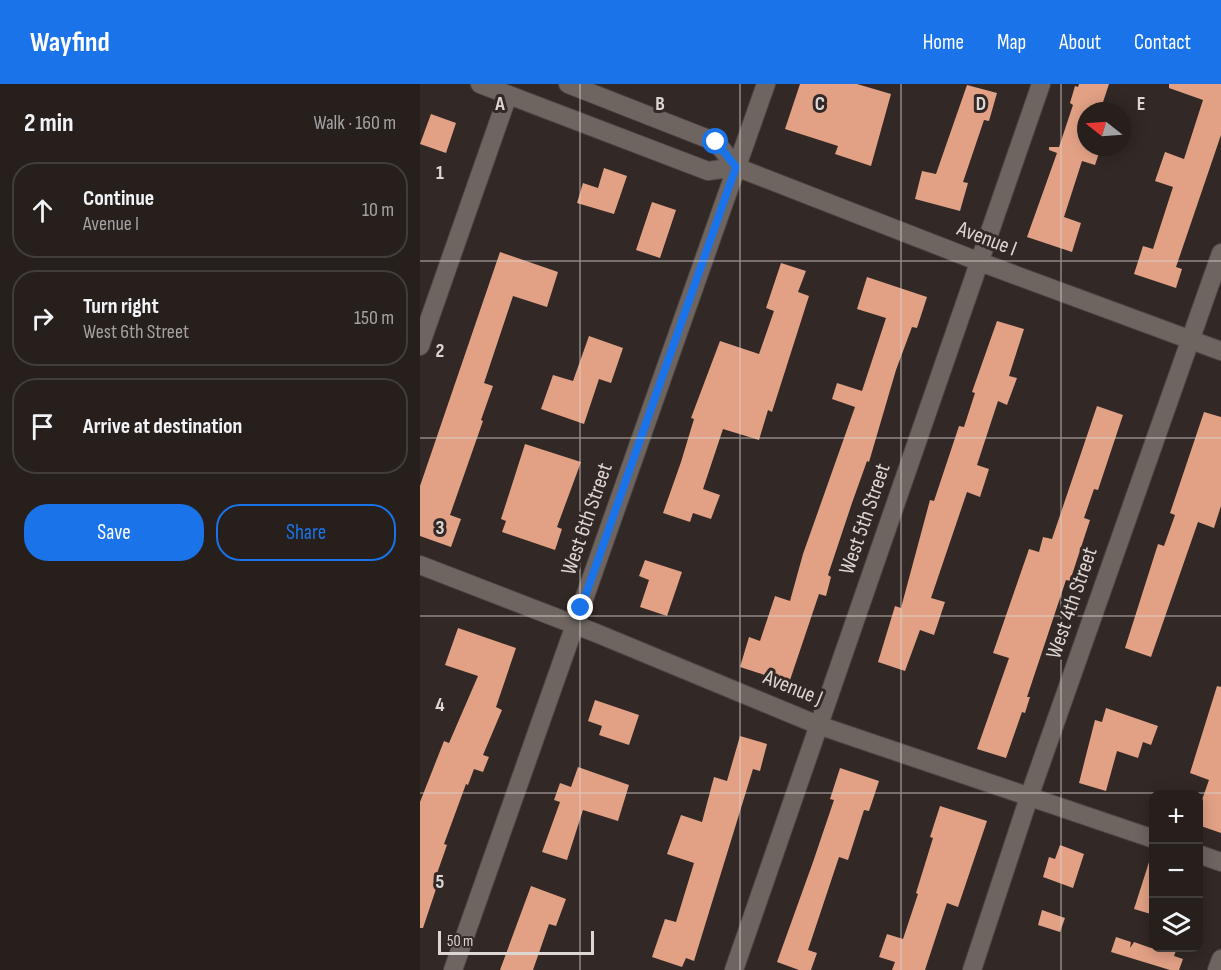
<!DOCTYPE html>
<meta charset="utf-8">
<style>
body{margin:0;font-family:"Sofia Sans Condensed",sans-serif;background:#2e2725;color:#f1f3f6}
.controls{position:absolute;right:18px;bottom:18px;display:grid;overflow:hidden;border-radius:12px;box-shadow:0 3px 15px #0003}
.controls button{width:54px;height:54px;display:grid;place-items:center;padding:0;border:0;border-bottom:2px solid #423d3b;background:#261f1c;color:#f1f3f6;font:30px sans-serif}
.compass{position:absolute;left:657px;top:18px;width:54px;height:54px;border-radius:50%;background:#261f1c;box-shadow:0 3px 15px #0003;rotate:287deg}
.scale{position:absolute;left:18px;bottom:15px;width:156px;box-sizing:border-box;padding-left:6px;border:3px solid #ddd7d4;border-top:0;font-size:16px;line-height:21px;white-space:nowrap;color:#ddd7d4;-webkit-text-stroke:4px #322926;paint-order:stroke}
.stop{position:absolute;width:18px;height:18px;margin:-14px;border:4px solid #1a73e8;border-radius:50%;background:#fff}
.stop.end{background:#1a73e8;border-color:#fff;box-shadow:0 2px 6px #0008}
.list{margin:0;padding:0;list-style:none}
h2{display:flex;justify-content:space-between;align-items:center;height:78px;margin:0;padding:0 24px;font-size:26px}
h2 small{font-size:20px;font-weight:400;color:#a4a2a3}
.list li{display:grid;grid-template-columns:39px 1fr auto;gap:18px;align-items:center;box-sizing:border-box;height:96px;margin:0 12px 12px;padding:0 12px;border:2px solid #423d3b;border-radius:24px}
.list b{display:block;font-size:22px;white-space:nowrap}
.list p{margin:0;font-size:20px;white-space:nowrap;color:#a4a2a3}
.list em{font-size:20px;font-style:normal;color:#a4a2a3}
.actions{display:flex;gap:12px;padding:18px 24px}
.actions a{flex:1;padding:14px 0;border:2px solid #1a73e8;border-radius:24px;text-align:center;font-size:21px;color:#1a73e8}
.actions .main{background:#1a73e8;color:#fff}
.icon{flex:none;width:33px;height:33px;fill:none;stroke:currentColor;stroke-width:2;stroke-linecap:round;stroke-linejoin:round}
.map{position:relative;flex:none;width:801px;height:886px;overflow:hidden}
header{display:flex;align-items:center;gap:36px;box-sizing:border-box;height:84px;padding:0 30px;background:#1a73e8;color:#fff}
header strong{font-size:28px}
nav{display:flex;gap:33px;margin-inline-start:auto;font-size:21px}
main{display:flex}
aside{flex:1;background:#261f1c}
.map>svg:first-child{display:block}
.building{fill:#e2a185}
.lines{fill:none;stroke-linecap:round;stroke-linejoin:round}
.street-casing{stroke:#4d4542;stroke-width:20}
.street{stroke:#6f6560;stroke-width:18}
.route{stroke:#1a73e8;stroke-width:8}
.grid{fill:none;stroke:#ddd7d4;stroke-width:1.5;stroke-opacity:0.55}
.labels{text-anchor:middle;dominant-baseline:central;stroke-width:6;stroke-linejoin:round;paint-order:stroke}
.street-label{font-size:22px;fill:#ddd7d4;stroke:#322926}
.grid-label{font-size:20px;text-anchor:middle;font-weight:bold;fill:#ddd7d4;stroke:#322926;stroke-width:6;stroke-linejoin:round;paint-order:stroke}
</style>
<header>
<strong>Wayfind</strong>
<nav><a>Home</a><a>Map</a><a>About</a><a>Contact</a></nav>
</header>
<main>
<aside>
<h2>2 min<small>Walk · 160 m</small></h2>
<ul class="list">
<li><svg class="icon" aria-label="ahead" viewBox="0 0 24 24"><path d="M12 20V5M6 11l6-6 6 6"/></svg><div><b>Continue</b><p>Avenue I</p></div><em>10 m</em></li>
<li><svg class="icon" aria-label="right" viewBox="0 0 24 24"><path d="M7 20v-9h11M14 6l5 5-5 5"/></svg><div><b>Turn right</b><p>West 6th Street</p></div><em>150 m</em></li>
<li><svg class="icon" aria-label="arrive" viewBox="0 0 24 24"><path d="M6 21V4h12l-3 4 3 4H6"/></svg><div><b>Arrive at destination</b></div></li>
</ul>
<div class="actions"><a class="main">Save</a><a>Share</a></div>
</aside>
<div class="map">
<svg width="801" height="886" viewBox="0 0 801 886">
<rect width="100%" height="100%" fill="#322926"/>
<!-- building -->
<g class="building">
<path d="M 380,0 L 437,0 L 471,10 L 451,82 L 415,70 L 418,62 L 365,45 Z"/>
<path d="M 659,0 L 689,0 L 680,27 L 666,27 L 666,63 L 681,63 L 675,81 L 662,77 L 644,133 L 661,139 L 652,168 L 607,153 L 637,69 L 629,66 L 629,63 L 639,63 L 653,21 L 650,19 L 655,2 L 658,3 Z"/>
<path d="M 749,0 L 801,0 L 801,51 L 756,183 L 762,185 L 756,204 L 714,190 L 723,162 L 733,165 L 753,103 L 735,97 L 745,68 L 764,75 L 783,16 L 749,4 Z"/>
<path d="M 547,1 L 577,9 L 569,37 L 564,36 L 543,98 L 548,99 L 540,127 L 495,115 L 502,87 L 516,90 Z"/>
<path d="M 11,30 L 36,39 L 26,69 L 0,60 Z"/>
<path d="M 184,84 L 207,92 L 194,130 L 157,119 L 163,99 L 178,104 Z"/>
<path d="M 232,118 L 256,126 L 240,174 L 216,166 Z"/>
<path d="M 80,168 L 138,188 L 127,223 L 93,212 L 64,299 L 73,302 L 61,336 L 63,337 L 30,431 L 41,435 L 31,463 L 0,452 L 0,402 Z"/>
<path d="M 361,179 L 386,187 L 378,208 L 389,212 L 352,328 L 348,326 L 339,356 L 303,345 L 283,405 L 300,411 L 291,435 L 273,429 L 270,438 L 243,429 L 261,378 L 274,335 L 271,334 L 300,257 L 339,270 L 354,227 L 346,224 Z"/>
<path d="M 447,193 L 507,213 L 497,244 L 492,243 L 476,286 L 449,378 L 447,377 L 432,419 L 408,491 L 411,493 L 406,512 L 399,510 L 369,599 L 320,583 L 329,553 L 340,557 L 355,512 L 370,517 L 383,470 L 435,323 L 412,315 L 417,299 L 442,307 L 466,234 L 437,225 Z"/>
<path d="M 577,237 L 604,245 L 589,292 L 597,294 L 587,321 L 578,317 L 557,381 L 569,385 L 560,413 L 547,408 L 511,514 L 525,518 L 514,551 L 500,546 L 485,587 L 458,578 L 475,522 L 481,524 L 510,416 L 514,417 L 539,342 L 544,343 L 555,309 L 552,308 Z"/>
<path d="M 169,252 L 203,264 L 191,299 L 179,295 L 164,340 L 121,325 L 133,291 L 153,297 Z"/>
<path d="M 677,322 L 703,331 L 678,406 L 674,405 L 664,434 L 670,436 L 650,497 L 646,496 L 607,613 L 610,613 L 605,629 L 602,628 L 586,674 L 557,665 L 589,574 L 573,569 L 609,465 L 619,468 L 623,453 L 632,455 Z"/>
<path d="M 784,328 L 801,333 L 801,422 L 794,444 L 778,438 L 731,573 L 705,564 L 738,460 L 744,462 L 755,431 L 750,429 Z"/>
<path d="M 105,360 L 161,378 L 137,443 L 142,445 L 135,466 L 82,448 L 86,437 L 81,435 Z"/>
<path d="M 225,476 L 262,488 L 247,532 L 220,523 L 229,496 L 219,492 Z"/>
<path d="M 38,544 L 96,564 L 76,623 L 82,626 L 63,671 L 69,673 L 63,688 L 54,685 L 48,701 L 46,700 L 24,760 L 27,761 L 14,798 L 18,799 L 3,844 L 0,844 L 0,718 L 24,657 L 29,659 L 58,592 L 25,581 Z"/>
<path d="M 797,602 L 801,603 L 801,749 L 778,741 L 778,727 L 789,696 L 770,689 Z"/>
<path d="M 175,616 L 219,631 L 209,661 L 179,651 L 182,642 L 168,637 Z"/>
<path d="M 686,624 L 738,642 L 731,661 L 723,658 L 718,674 L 697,667 L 686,707 L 659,699 L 675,636 L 682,638 Z"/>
<path d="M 320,652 L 347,660 L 340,687 L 333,685 L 274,877 L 266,874 L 262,883 L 232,873 L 245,835 L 256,838 L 274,779 L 247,770 L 261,731 L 282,738 L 294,693 L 307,697 Z"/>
<path d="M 158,683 L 209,701 L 198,737 L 163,726 L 147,776 L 122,768 L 140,718 L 134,716 L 140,699 L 151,703 Z"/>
<path d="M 420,684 L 459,697 L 449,727 L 444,726 L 428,776 L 419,773 L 388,866 L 397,869 L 391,886 L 379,886 L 357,878 L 393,778 L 414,716 L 410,715 Z"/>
<path d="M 520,722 L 567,737 L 538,823 L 527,819 L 505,886 L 472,886 L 475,878 L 459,873 L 467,850 L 483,855 L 498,810 L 496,809 L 513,754 L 510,753 Z"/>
<path d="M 640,761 L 664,770 L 653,804 L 623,793 L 629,773 L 635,775 Z"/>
<path d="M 730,775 L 734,776 L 734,831 L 714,825 Z"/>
<path d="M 111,802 L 146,815 L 136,842 L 129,840 L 113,886 L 80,886 Z"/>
<path d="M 622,826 L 645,834 L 640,848 L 618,841 Z"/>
<path d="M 696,853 L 711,858 L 710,864 L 714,858 L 731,864 L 757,864 L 754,872 L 763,875 L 759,886 L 750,886 L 691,868 Z"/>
</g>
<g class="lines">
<defs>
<g id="street">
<path d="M 60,0 L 288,87 L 316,83 L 560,178 L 801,267"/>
<path d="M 148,0 L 296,58 L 316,83"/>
<path d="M 0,262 L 88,11"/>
<path d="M 0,481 L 176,549 L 398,641 L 734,755"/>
<path d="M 778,770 L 801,778"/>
<path d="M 33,886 L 346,0"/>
<path d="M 314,886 L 621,0"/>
<path d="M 552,886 L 609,713 L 801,169"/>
<path d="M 797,886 L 801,875"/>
</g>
</defs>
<!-- street casing -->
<use href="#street" class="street-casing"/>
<!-- street -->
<use href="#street" class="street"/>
</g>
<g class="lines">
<!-- route -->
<path class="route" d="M 161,524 L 316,83 L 296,58"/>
</g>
<!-- grid -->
<path class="grid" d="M 160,0 L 160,886M 320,0 L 320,886M 481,0 L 481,886M 641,0 L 641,886M 0,177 L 801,177M 0,354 L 801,354M 0,532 L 801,532M 0,709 L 801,709"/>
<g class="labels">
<!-- street labels -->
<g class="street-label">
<text transform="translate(567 155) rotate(21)">Avenue I</text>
<text transform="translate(167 435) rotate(-71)">West 6th Street</text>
<text transform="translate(445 435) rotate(-71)">West 5th Street</text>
<text transform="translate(652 519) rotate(-71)">West 4th Street</text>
<text transform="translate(373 604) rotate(22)">Avenue J</text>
</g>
</g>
<g class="grid-label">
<text x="80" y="26">A</text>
<text x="240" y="26">B</text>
<text x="400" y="26">C</text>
<text x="561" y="26">D</text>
<text x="721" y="26">E</text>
<text x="20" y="95">1</text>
<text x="20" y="273">2</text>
<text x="20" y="450">3</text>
<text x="20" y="627">4</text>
<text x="20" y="804">5</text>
</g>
</svg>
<div class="controls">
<button>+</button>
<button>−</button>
<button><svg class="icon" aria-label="layers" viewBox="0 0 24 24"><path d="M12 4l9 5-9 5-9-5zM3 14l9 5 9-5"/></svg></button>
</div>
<svg class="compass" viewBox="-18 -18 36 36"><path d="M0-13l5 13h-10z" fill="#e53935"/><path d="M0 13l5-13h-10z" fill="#a4a2a3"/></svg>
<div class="scale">50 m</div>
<div class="stop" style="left:296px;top:58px"></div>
<div class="stop end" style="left:161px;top:524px"></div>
</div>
</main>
